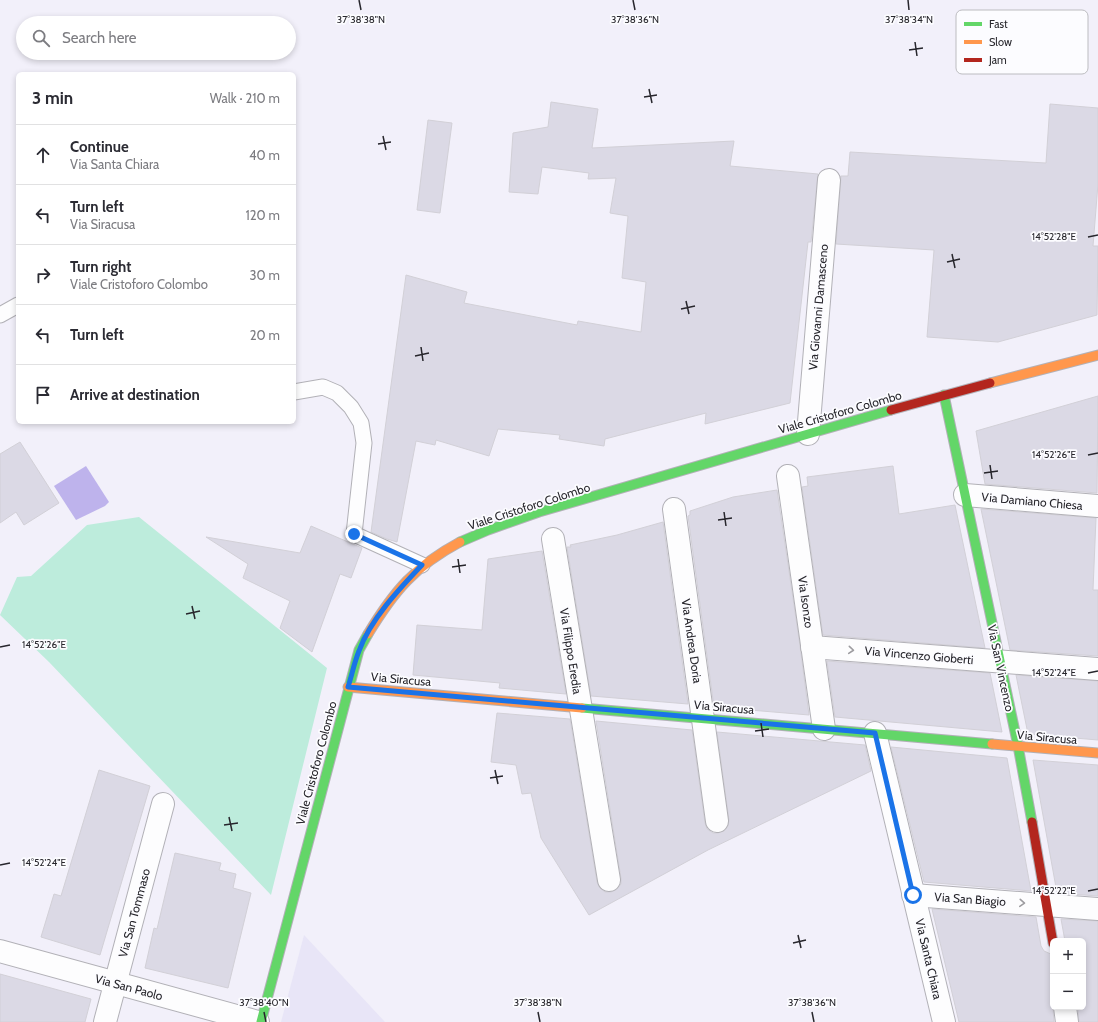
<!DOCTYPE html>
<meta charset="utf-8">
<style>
body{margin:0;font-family:Cabin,sans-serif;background:#f2f2f3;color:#2b2b33}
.controls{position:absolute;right:12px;bottom:12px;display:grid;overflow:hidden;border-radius:6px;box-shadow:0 2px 6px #0003}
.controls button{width:36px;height:36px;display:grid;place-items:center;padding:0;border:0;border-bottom:1px solid #e1e1e2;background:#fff;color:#2b2b33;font:20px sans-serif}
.stop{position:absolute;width:12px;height:12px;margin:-9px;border:3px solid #1a73e8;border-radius:50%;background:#fff}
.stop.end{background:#1a73e8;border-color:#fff;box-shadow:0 1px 4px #0008}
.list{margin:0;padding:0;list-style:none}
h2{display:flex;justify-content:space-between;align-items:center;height:52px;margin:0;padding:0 16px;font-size:17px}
h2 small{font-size:13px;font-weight:400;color:#7c7c81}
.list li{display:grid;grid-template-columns:26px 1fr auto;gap:12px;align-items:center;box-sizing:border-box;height:60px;padding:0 16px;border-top:1px solid #e1e1e2}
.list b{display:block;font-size:15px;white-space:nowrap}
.list p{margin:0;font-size:13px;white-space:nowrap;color:#7c7c81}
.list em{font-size:13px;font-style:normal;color:#7c7c81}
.icon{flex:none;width:22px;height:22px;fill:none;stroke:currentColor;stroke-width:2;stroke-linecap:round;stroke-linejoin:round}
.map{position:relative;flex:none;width:1098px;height:1022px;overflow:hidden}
.search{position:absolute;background:#fff;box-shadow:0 2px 6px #0003;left:16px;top:16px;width:280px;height:44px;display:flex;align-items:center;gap:10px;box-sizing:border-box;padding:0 14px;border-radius:22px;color:#7c7c81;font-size:15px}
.panel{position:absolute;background:#fff;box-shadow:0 2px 6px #0003;left:16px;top:72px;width:280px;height:352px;border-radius:6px}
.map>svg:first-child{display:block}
.built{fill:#e8e5f7}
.green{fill:#bdecdc}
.water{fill:#beb3ec}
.building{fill:#dbd9e5;stroke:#d2d0d7}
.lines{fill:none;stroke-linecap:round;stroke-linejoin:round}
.lane-casing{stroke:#b2b1b7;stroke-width:17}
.street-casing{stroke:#b2b1b7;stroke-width:24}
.fast-casing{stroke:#b2b1b7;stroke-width:11}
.slow-casing{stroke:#b2b1b7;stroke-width:11}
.jam-casing{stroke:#b2b1b7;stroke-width:11}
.lane{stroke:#fdfdfe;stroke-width:15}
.street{stroke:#fdfdfe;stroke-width:22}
.fast{stroke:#63d668;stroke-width:9}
.slow{stroke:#ff974d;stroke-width:9}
.jam{stroke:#b3261e;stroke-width:9}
.oneway{stroke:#9d9ca0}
.route{stroke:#1a73e8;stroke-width:5}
.ticks{fill:none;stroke:#27262c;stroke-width:1.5}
.labels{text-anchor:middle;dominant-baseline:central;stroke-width:3.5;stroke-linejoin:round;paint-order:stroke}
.street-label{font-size:12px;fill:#27262c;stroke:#fcfcff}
.key{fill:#fcfcff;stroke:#bcbcc0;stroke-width:1}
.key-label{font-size:11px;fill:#27262c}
.ticks-label{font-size:10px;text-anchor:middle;fill:#27262c;stroke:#fcfcff;stroke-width:3.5;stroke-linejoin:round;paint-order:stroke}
</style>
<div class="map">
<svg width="1098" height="1022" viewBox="0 0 1098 1022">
<rect width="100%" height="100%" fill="#f2f0fa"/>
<!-- built -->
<path class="built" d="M 304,935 L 385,1022 L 281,1022 Z"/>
<!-- green -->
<path class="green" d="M 139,517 L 327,668 L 271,895 L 49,662 L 0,615 L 17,577 L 31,576 L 87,525 Z"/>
<!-- water -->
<path class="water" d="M 86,466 L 109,502 L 105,506 L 76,520 L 54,486 Z"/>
<!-- building -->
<g class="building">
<path d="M 551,102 L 598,109 L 592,148 L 734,141 L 730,166 L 818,174 L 811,242 L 808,242 L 790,403 L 705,424 L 706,413 L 605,439 L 604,446 L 559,439 L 560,435 L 498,429 L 489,456 L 436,440 L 435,445 L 416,441 L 397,542 L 387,539 L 371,532 L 406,275 L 467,292 L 464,303 L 577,325 L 578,321 L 641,332 L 646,282 L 622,278 L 628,216 L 610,213 L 616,178 L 588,179 L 589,173 L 542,167 L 538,194 L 509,192 L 513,133 L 548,127 Z"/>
<path d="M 1050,104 L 1098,108 L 1098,184 L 1093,246 L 1098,246 L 1097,315 L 998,342 L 927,337 L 934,250 L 836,244 L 841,176 L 848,176 L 850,152 L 1046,163 Z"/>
<path d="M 428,120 L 452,123 L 440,213 L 417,210 Z"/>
<path d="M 1098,396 L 1097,493 L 985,484 L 976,431 Z"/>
<path d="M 20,442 L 59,503 L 24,525 L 16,512 L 0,523 L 0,454 Z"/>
<path d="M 893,466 L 899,514 L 955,505 L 985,648 L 823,635 L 802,487 L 808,486 L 807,477 Z"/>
<path d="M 777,490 L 800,646 L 809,715 L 714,707 L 688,516 L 690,515 L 690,511 L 733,497 Z"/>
<path d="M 981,509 L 1096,518 L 1093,590 L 1098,590 L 1098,656 L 1010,650 Z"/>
<path d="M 663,522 L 688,704 L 591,696 L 567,547 L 571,547 L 570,545 L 617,535 Z"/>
<path d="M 311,526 L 362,548 L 351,578 L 340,574 L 312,652 L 280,628 L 290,601 L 243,578 L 248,564 L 206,537 L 300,553 Z"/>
<path d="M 542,551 L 566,694 L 499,688 L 500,683 L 413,675 L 417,625 L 482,630 L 488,559 Z"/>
<path d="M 827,661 L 990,673 L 1002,732 L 835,717 Z"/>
<path d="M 1016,675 L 1098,681 L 1098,740 L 1028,734 Z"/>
<path d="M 497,713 L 570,719 L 597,882 L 600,888 L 605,892 L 611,892 L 617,889 L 621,884 L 621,878 L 596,721 L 692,730 L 705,823 L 707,829 L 713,833 L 718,833 L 724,831 L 728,826 L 729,820 L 717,732 L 865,745 L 871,771 L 708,850 L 589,915 L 541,838 L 531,793 L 522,794 L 516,765 L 491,762 Z"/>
<path d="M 891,747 L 1007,758 L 1031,891 L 924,882 Z"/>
<path d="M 1033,760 L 1098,765 L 1098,896 L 1057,893 Z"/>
<path d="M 99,770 L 150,786 L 100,955 L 41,937 L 54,894 L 61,896 Z"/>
<path d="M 175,853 L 221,863 L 219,870 L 236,874 L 233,888 L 251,893 L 228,988 L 145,968 L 154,928 L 157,929 Z"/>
<path d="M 932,909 L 1036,917 L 1041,946 L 1044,951 L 1053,955 L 1053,1009 L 1054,1022 L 959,1022 Z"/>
<path d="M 1061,919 L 1098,921 L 1098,1022 L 1079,1022 L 1078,1007 L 1083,1007 L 1083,941 L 1065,941 Z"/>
<path d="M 0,974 L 91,999 L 85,1022 L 0,1022 Z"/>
</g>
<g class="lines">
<defs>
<g id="lane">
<path d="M 0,315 L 18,305"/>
<path d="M 294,392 L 323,387 L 337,393 L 351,407 L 361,423 L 364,443 L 354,534 L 422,565"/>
</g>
<g id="street">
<path d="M 808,434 L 829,180"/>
<path d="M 788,476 L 824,729"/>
<path d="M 965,495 L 1098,506"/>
<path d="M 674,509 L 717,821"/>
<path d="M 553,539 L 609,880"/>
<path d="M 812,647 L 1098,669"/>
<path d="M 875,733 L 944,1022"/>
<path d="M 913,895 L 1098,909"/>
<path d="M 0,951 L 258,1022"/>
<path d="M 1065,1007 L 1067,1022"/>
<path d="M 105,1022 L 163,804"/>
</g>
<g id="fast">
<path d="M 944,395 L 1018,746 L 1032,822"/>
<path d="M 460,542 L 488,530 L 539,512 L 891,410"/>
<path d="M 582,708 L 992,744"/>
<path d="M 261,1022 L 359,650 L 368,634"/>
</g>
<g id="slow">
<path d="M 990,383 L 1098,355"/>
<path d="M 368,634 C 394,591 415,566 460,542"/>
<path d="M 348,687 L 582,708"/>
<path d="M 992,744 L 1098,753"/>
</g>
<g id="jam">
<path d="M 891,410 L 990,383"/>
<path d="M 1032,822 L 1053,943"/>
</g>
</defs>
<!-- lane casing -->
<use href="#lane" class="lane-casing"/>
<!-- street casing -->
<use href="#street" class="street-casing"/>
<!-- fast casing -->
<use href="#fast" class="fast-casing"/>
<!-- slow casing -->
<use href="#slow" class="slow-casing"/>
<!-- jam casing -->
<use href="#jam" class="jam-casing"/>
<!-- lane -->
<use href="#lane" class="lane"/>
<!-- street -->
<use href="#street" class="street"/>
<!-- fast -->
<use href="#fast" class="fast"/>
<!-- slow -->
<use href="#slow" class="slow"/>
<!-- jam -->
<use href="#jam" class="jam"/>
</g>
<!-- one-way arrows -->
<defs><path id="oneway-chevron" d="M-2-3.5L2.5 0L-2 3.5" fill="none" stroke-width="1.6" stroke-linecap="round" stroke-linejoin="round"/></defs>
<g class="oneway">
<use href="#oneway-chevron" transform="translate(851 650) rotate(5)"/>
<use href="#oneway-chevron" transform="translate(1022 903) rotate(4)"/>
</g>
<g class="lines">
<!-- route -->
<path class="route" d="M 354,534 L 422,565 C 399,589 370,620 359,651 C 354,663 352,675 348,687 L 875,733 L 913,895"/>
</g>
<!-- ticks -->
<path class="ticks" d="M 359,0 L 361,10M 633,0 L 635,10M 908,0 L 909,10M 915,42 L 917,56M 909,50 L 923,48M 649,89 L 652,103M 644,97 L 657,95M 383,136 L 386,150M 378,144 L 391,142M 1088,237 L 1098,235M 952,254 L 955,268M 947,262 L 960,259M 686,301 L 689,314M 681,309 L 695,306M 421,347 L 423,361M 415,356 L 429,353M 1088,455 L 1098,453M 990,465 L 992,479M 984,473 L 998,471M 724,512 L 726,526M 718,520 L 732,518M 458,559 L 460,573M 452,567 L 466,565M 192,606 L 195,619M 186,614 L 200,611M 0,647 L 10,645M 1088,673 L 1098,671M 761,723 L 763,737M 755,731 L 769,729M 495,770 L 498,784M 490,778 L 503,776M 229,817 L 232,831M 224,825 L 238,823M 0,865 L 10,863M 1088,891 L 1098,889M 798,935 L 801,948M 793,943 L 806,940M 264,1012 L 266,1022M 538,1012 L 540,1022M 812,1012 L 814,1022"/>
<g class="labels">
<!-- street labels -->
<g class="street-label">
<text transform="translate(818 307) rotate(-85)">Via Giovanni Damasceno</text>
<text transform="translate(840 412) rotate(-16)">Viale Cristoforo Colombo</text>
<text transform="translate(1032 501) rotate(5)">Via Damiano Chiesa</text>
<text transform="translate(529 506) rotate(-18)">Viale Cristoforo Colombo</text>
<text transform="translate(806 602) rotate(82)">Via Isonzo</text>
<text transform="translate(692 641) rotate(82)">Via Andrea Doria</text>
<text transform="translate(571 651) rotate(81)">Via Filippo Eredia</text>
<text transform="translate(919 655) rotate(5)">Via Vincenzo Gioberti</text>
<text transform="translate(1001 668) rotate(78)">Via San Vincenzo</text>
<text transform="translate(401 679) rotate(5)">Via Siracusa</text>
<text transform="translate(724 707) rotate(5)">Via Siracusa</text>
<text transform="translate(1047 737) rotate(5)">Via Siracusa</text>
<text transform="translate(316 763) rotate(-75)">Viale Cristoforo Colombo</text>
<text transform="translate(970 899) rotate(4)">Via San Biagio</text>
<text transform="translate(134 913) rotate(-75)">Via San Tommaso</text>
<text transform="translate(929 959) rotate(77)">Via Santa Chiara</text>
<text transform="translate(129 987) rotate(15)">Via San Paolo</text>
</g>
</g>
<!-- legend -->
<rect x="956" y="10" width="132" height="64" rx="6" class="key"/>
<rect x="964" y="22" width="18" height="4" fill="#63d668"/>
<rect x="964" y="40" width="18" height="4" fill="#ff974d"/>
<rect x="964" y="58" width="18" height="4" fill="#b3261e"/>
<g class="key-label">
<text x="989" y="28">Fast</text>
<text x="989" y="46">Slow</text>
<text x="989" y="64">Jam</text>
</g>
<g class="ticks-label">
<text x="361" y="23">37°38'38"N</text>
<text x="635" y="23">37°38'36"N</text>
<text x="909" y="23">37°38'34"N</text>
<text x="1054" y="240">14°52'28"E</text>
<text x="1054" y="458">14°52'26"E</text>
<text x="44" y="648">14°52'26"E</text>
<text x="1054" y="676">14°52'24"E</text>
<text x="44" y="866">14°52'24"E</text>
<text x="1054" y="894">14°52'22"E</text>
<text x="264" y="1006">37°38'40"N</text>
<text x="538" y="1006">37°38'38"N</text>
<text x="812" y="1006">37°38'36"N</text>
</g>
</svg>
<div class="controls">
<button>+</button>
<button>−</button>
</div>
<div class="stop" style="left:913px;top:895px"></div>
<div class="stop end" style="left:354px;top:534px"></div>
<div class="search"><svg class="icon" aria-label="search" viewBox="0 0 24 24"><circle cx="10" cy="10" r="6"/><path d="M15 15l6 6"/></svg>Search here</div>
<section class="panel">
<h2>3 min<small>Walk · 210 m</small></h2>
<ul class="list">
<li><svg class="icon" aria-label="ahead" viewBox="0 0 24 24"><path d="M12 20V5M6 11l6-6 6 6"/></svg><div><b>Continue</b><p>Via Santa Chiara</p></div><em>40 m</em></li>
<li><svg class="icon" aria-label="left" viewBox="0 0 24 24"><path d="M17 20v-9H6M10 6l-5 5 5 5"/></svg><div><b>Turn left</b><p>Via Siracusa</p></div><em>120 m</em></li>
<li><svg class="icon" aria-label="right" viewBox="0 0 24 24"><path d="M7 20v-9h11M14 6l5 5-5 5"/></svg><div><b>Turn right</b><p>Viale Cristoforo Colombo</p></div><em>30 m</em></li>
<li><svg class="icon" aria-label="left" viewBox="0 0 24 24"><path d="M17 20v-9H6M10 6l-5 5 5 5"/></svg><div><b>Turn left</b></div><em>20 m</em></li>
<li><svg class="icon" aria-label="arrive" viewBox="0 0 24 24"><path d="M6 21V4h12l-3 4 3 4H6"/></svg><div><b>Arrive at destination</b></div></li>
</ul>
</section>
</div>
